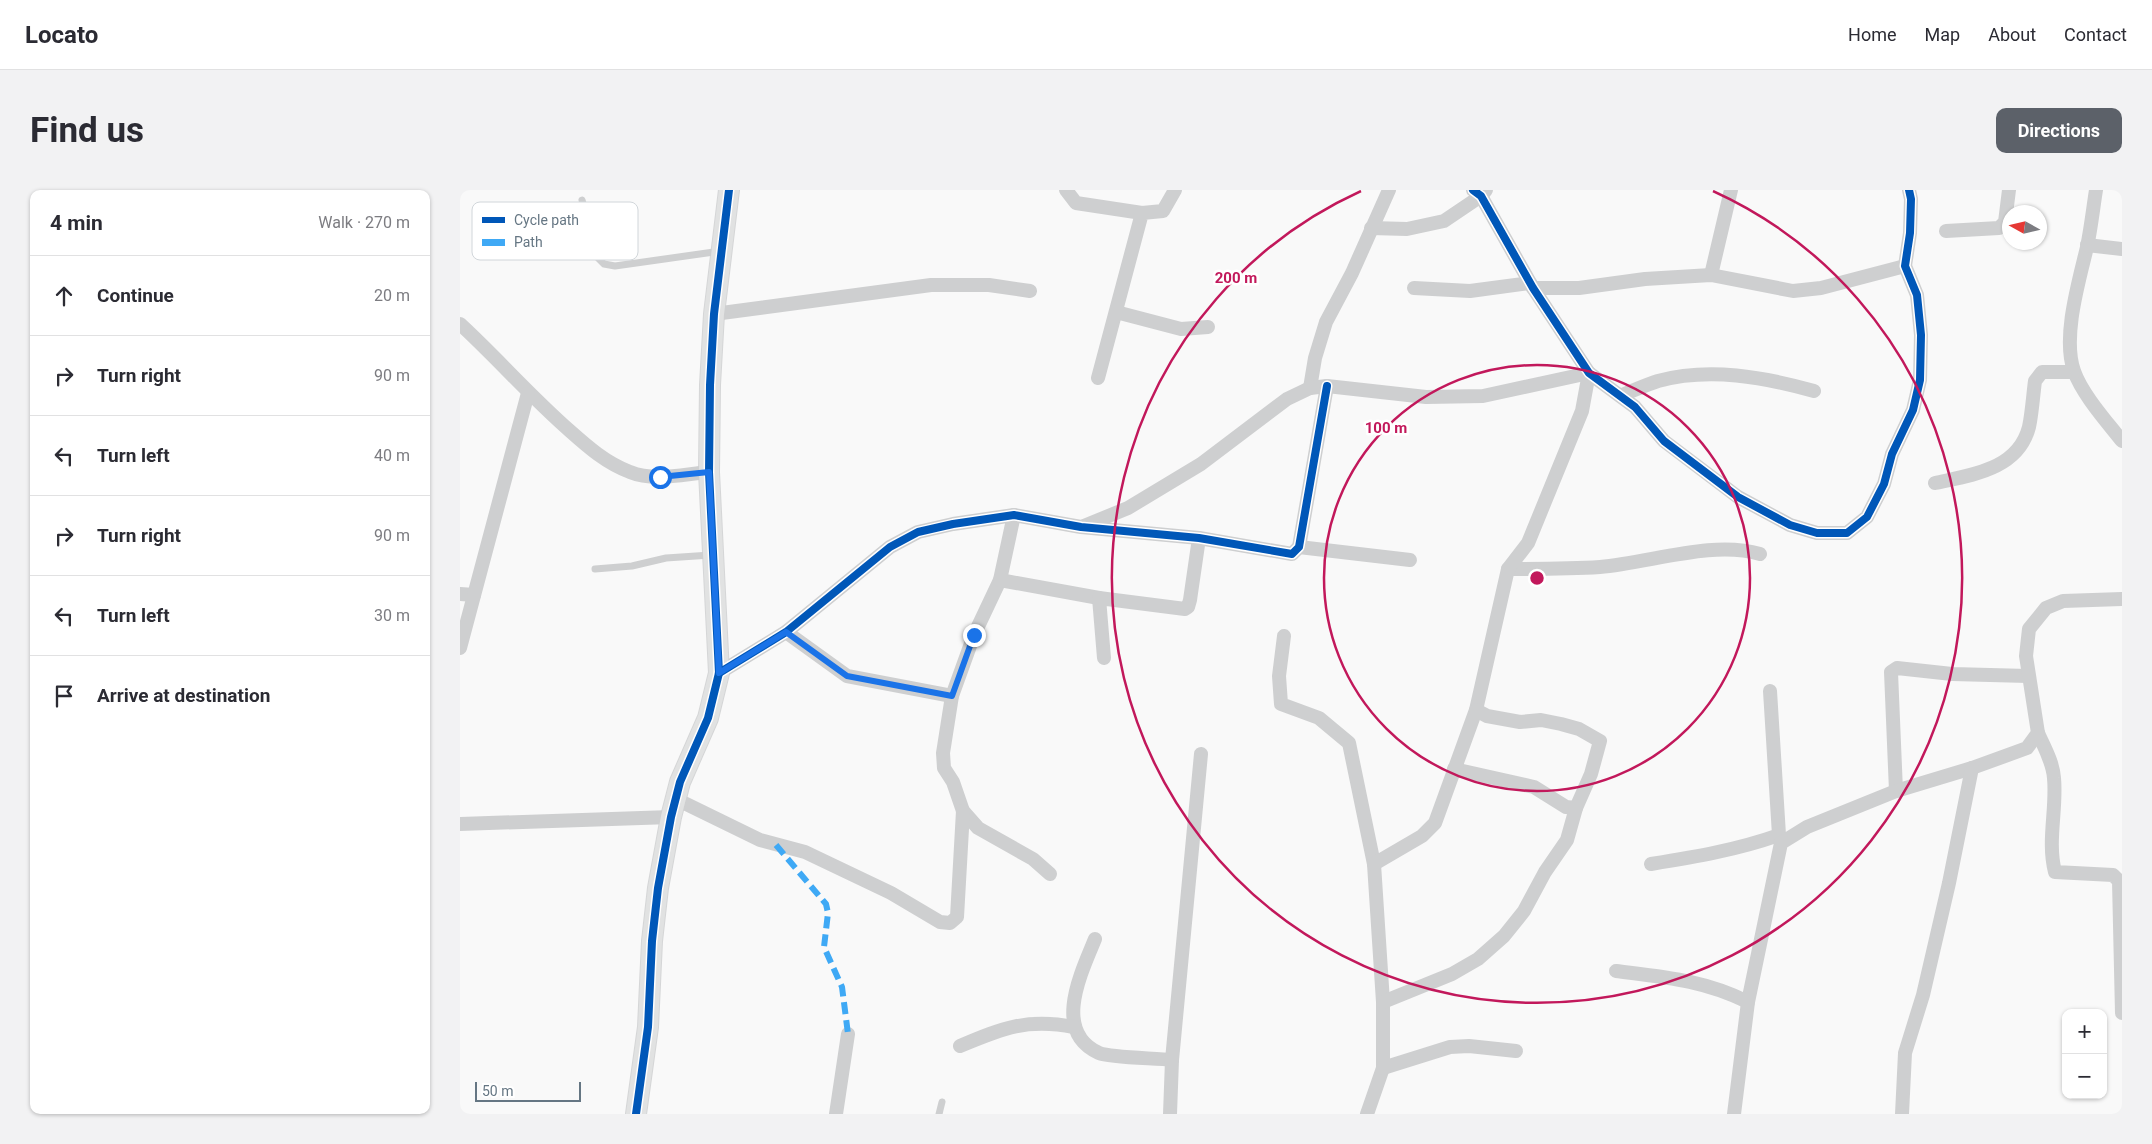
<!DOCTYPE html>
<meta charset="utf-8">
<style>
body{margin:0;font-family:Roboto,sans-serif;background:#f2f2f3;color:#2b2b33}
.controls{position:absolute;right:15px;bottom:15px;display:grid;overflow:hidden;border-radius:10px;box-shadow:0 1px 4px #0004}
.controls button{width:45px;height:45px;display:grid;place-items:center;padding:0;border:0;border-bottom:1px solid #e1e1e2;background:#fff;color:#2b2b33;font:25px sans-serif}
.compass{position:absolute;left:1542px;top:15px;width:45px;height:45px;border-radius:50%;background:#fff;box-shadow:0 1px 4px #0004;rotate:278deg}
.scale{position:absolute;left:15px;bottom:12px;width:106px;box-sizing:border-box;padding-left:5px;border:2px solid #657683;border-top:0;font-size:14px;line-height:18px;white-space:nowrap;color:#657683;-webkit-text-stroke:4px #fff;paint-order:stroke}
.stop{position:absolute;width:15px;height:15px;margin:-11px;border:4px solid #1a73e8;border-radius:50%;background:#fff}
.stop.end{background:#1a73e8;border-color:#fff;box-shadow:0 1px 5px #0008}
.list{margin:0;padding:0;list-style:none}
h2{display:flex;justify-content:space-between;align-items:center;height:65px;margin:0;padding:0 20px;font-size:21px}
h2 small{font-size:16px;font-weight:400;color:#7c7c81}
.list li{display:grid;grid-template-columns:32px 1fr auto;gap:15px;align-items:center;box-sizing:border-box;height:80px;padding:0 20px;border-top:1px solid #e1e1e2}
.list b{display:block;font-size:19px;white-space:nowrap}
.list em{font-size:16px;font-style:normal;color:#7c7c81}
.icon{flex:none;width:28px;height:28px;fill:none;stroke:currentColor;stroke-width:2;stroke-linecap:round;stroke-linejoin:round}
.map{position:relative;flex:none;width:1662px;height:924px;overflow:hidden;border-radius:10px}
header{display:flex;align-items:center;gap:30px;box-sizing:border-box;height:70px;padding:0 25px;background:#fff;border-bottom:1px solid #e1e1e2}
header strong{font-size:24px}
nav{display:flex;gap:28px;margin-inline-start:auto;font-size:18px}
.intro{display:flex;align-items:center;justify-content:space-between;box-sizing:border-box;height:120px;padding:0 30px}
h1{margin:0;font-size:35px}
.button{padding:12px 22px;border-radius:10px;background:#5c6169;color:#fff;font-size:18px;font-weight:700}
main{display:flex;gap:30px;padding:0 30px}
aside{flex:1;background:#fff;border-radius:10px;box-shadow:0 1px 4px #0004}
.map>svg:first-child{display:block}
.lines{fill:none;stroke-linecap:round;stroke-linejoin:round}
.secondary-casing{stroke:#d5d6d7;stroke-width:22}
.lane{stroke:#cecfd0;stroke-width:7}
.street{stroke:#cecfd0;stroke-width:14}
.secondary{stroke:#e1e2e2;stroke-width:20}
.quiet{stroke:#3fa9f5;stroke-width:6;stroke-dasharray:12 6;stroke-linecap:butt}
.cycleway-casing{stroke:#fff;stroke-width:11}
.cycleway{stroke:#0057b8;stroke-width:8}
.route{stroke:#1a73e8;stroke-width:6}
.ring{fill:none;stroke:#c2185b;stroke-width:2.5}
.key{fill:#fff;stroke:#d1d6da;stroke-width:1}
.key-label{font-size:14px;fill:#657683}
.centre{fill:#c2185b;stroke:#fff;stroke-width:2.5}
.ring-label{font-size:15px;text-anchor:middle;font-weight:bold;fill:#c2185b;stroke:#fff;stroke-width:5;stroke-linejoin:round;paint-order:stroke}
</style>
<header>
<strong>Locato</strong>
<nav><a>Home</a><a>Map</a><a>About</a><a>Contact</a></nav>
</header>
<div class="intro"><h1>Find us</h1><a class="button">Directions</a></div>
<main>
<aside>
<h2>4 min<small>Walk · 270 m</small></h2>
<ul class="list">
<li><svg class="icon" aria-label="ahead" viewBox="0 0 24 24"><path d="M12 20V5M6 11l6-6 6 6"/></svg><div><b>Continue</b></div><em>20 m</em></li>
<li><svg class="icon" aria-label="right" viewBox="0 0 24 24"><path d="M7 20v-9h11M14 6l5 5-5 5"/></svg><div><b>Turn right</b></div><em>90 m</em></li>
<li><svg class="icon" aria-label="left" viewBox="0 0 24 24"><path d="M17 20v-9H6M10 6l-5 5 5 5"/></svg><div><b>Turn left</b></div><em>40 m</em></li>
<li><svg class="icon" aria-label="right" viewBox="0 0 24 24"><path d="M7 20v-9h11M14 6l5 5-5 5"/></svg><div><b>Turn right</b></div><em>90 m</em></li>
<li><svg class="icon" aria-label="left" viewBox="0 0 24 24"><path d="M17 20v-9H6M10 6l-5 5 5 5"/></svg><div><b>Turn left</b></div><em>30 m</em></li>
<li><svg class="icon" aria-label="arrive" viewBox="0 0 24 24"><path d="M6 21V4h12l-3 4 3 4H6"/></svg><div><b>Arrive at destination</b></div></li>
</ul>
</aside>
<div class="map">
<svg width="1662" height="924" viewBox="0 0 1662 924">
<rect width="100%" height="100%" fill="#f9f9f9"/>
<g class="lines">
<defs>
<path id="secondary" d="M 176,924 L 188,837 L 192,751 L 198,698 L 211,627 L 220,592 L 248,528 L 259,483 L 249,282 L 250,195 L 254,124 L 269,0"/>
</defs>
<!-- secondary casing -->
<use href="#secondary" class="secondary-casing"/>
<!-- lane -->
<g class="lane">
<path d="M 122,10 L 138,68 L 144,74 L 155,76 L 261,61"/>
<path d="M 135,379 L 172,376 L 206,368 L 251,365"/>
<path d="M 479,924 L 482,912"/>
</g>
<!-- street -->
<g class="street">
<path d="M 606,0 L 616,13 L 682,23"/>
<path d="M 1013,0 L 1021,6 L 1073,98 L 1129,183 L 1175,217 L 1204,251 L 1278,307 L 1330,335 L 1357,343 L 1387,343 L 1407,327 L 1424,294 L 1432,264 L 1453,220 L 1460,190 L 1461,145 L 1457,105 L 1445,76 L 1450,43 L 1451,9 L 1449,0"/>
<path d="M 1636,0 C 1633,19 1631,38 1627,57 C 1619,91 1602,147 1614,181 C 1622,204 1647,232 1662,251"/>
<path d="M 911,38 L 947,39 L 984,31 L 1021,6 L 1026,0"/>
<path d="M 1486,41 L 1539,38 L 1545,32 L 1549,0"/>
<path d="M 1627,55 L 1662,59"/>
<path d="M 1251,85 L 1271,0"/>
<path d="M 954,98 L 1010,101 L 1070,93"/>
<path d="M 1073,98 L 1119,98 L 1185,89 L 1251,85 L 1333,101 L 1361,98 L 1445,76"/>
<path d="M 656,122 L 721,139 L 748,137"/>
<path d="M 254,124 L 471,95 L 529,95 L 570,101"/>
<path d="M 0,134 C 38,169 71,207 110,241 C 128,257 146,273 170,282 C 194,292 224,284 249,282"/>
<path d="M 638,188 L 682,23 L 703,21 L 715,0"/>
<path d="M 850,198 L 855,168 L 866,132 L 892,83 L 929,0"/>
<path d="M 1162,205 C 1173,201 1185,195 1198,191 C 1249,177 1304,187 1354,201"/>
<path d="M 1475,293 C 1511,285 1558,280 1569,237 C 1572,223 1573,206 1575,191 L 1582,182 L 1614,182"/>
<path d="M 554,325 L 540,390 L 514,445 L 492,506 L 483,563 L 484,578 L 493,592 L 503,621 L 518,638 L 573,669 L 590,684"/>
<path d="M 624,336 L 668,318 L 741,274 L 827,209 L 850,198 L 867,196 L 966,207 L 1023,206 L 1129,183"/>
<path d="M 839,357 L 950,370"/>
<path d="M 1048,379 C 1079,379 1110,379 1140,377 C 1190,373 1252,350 1300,364"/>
<path d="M 540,390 L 639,408"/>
<path d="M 0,404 L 14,405"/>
<path d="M 326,442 L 387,486 L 492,506"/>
<path d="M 824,446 L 819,486 L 821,514 L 859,528 L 889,553 L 914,674 L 923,812 L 923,878 L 907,924"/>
<path d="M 0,458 L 68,203"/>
<path d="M 644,468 L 639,408 L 725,419 L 728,417 L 730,410 L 739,348"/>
<path d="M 259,483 L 326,442 L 430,357 L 458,342 L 493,334 L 554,325 L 621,337 L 739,348 L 832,364 L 839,357 L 867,196"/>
<path d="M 1578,543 C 1584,557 1593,572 1594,588 C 1597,619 1587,651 1595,682 L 1653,685 L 1659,691 L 1662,823"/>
<path d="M 994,579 L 1074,597 L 1106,617 L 1116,618"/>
<path d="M 1436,601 L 1431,482 L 1437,478 L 1492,484 L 1568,486"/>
<path d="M 216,609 L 300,650 L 345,662 L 431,703 L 480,732 L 490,733 L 497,727 L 503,621"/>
<path d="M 0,634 L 211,627"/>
<path d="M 914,674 L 962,646 L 975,633 L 1016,520 L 1048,379 L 1068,353 L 1122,221 L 1129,183"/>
<path d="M 1191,674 C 1234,667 1277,660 1319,645 L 1310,501"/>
<path d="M 635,749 C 621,783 592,842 639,863 C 651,868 696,868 712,870"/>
<path d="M 1156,781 C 1204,787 1244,790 1288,812"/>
<path d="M 923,812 L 992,784 L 1018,769 L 1044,746 L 1064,721 L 1085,682 L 1107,650 L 1116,618 L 1131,584 L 1140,551 L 1119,539 L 1101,534 L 1081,530 L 1060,532 L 1027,526 L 1016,520"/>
<path d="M 500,856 C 543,838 567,828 614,837"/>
<path d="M 923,878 L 990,857 L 1009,856 L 1056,861"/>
<path d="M 376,924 L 388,844"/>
<path d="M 710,924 L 712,870 L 741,564"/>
<path d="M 1274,924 L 1288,812 L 1321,653 L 1347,637 L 1436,601 L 1512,578 L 1567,558 L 1578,543 L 1566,466 L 1569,439 L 1586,418 L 1603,411 L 1662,409"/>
<path d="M 1442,924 L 1445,863 L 1463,805 L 1489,693 L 1512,578"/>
</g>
<!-- secondary -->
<use href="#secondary" class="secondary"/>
<!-- quiet -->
<path class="quiet" d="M 316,655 L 366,714 L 368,723 L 364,757 L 382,797 L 388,844"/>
<defs>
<g id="cycleway">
<path d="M 1013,0 L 1021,6 L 1073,98 L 1129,183 L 1175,217 L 1204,251 L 1278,307 L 1330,335 L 1357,343 L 1387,343 L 1407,327 L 1424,294 L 1432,264 L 1453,220 L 1460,190 L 1461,145 L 1457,105 L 1445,76 L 1450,43 L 1451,9 L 1449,0"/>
<path d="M 259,483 L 326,442 L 430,357 L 458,342 L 493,334 L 554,325 L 621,337 L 739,348 L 832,364 L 839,357 L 867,196"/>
<path d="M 176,924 L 188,837 L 192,751 L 198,698 L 211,627 L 220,592 L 248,528 L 259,483 L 249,282 L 250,195 L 254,124 L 269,0"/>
</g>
</defs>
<!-- cycleway casing -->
<use href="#cycleway" class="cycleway-casing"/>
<!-- cycleway -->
<use href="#cycleway" class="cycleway"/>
</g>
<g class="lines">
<!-- route -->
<path class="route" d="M 200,287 L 249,282 L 259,483 L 326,442 L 387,486 L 492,506 L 514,445"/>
</g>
<!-- distance rings -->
<g class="ring">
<circle cx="1077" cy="388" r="213"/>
<path d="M1253 1A425 425 0 1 1 901 1"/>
</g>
<!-- legend -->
<rect x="12" y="12" width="166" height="58" rx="8" class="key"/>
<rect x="22" y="27" width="23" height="6" fill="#0057b8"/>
<rect x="22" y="49" width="23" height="7" fill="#3fa9f5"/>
<g class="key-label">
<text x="54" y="35">Cycle path</text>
<text x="54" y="57">Path</text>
</g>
<circle cx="1077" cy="388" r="8" class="centre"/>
<g class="ring-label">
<text x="776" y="93">200 m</text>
<text x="926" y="243">100 m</text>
</g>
</svg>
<div class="controls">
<button>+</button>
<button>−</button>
</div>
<svg class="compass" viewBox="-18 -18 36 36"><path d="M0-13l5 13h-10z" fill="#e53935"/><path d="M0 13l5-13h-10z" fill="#7c7c81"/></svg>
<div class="scale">50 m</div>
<div class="stop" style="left:200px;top:287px"></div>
<div class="stop end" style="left:514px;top:445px"></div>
</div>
</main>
